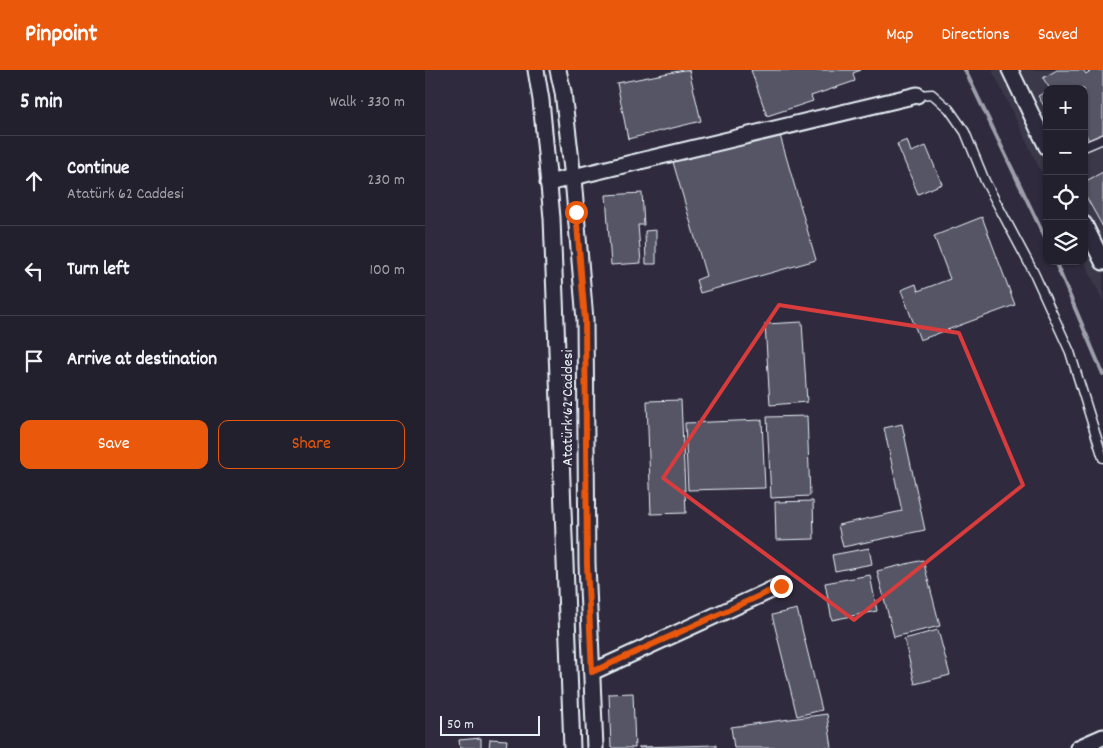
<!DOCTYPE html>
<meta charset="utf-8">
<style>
body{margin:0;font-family:Dekko,sans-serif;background:#2b2836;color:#f1f3f6}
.controls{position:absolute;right:15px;top:15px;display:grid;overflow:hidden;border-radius:10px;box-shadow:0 1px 4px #0004}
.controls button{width:45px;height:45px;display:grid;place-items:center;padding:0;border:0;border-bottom:1px solid #403e4a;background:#23202e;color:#f1f3f6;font:25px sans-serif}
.scale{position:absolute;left:15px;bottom:12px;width:100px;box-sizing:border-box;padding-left:5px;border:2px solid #e8f1f8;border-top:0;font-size:14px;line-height:18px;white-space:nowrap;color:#e8f1f8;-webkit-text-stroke:4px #2f2a3d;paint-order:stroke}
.stop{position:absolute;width:15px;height:15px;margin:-11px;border:4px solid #ea580c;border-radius:50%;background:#fff}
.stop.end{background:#ea580c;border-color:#fff;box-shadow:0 1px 5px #0008}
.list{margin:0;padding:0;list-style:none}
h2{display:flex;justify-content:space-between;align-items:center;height:65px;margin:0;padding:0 20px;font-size:21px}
h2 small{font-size:16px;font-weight:400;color:#a3a3aa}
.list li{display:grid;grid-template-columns:32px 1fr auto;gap:15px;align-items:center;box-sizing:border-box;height:90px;padding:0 20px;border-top:1px solid #403e4a}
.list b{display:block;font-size:19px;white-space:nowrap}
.list p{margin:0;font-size:16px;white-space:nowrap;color:#a3a3aa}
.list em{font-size:16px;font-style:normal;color:#a3a3aa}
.actions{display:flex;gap:10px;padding:15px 20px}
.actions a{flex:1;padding:11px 0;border:1px solid #ea580c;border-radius:10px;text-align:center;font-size:18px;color:#ea580c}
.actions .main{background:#ea580c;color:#fff}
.icon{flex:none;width:28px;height:28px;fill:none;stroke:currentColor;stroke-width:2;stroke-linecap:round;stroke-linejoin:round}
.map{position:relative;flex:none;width:678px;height:678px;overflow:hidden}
header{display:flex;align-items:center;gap:30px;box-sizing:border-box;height:70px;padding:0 25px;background:#ea580c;color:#fff}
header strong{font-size:24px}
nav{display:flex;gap:28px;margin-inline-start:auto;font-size:18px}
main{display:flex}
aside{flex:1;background:#23202e}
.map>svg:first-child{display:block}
.built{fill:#3b3749}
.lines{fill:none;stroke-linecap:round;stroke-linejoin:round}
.stream{stroke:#9c9fab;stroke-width:4}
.building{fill:#575565;stroke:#e8f1f8}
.lane-casing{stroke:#e8f1f8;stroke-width:11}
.street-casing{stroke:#e8f1f8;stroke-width:19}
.lane{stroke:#2f2a3d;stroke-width:8}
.street{stroke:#2f2a3d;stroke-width:15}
.route{stroke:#ea580c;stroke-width:6}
.marked{fill:none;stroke:#d83c3d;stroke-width:4;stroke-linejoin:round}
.labels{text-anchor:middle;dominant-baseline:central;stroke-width:4;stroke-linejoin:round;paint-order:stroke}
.street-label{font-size:16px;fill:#e8f1f8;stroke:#2f2a3d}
</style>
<header>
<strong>Pinpoint</strong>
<nav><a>Map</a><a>Directions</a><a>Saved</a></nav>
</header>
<main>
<aside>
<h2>5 min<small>Walk · 330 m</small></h2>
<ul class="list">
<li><svg class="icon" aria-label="ahead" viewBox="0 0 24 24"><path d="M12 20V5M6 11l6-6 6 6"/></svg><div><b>Continue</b><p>Atatürk 62 Caddesi</p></div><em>230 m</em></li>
<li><svg class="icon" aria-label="left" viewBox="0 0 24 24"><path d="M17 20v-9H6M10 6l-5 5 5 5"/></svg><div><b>Turn left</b></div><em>100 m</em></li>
<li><svg class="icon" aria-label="arrive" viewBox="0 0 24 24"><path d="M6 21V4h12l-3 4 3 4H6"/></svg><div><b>Arrive at destination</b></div></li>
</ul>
<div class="actions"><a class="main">Save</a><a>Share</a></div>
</aside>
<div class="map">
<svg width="678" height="678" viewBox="0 0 678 678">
<rect width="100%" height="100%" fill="#2f2a3d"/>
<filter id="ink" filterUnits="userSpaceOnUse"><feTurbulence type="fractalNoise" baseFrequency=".02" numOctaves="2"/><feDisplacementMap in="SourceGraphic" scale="10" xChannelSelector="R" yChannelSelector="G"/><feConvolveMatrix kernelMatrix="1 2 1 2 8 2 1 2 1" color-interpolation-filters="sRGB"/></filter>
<g filter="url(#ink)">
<!-- built -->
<path class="built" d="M 567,0 L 678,0 L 678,231 L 659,191 L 659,19 L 622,19 L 622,114 Z"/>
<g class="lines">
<!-- stream -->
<g class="stream">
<path d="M 540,0 L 622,172"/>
<path d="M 630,191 L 678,304"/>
</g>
</g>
<!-- building -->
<g class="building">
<path d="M 259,0 L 264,0 L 276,51 L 203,69 L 192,13 Z"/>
<path d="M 326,0 L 436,0 L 428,3 L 430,11 L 386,26 L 388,31 L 342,46 Z"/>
<path d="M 632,0 L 658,0 L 661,4 L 667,0 L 678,0 L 678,67 L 666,74 L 659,61 L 659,19 L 625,19 L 618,8 Z"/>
<path d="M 622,21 L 622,41 L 613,26 Z"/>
<path d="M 354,62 L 391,190 L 275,223 L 271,210 L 281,206 L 248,92 Z"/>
<path d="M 482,70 L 486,82 L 501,76 L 517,114 L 493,124 L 472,74 Z"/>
<path d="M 678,102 L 678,157 L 659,123 L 659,112 Z"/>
<path d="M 217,123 L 219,155 L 213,155 L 216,193 L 186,195 L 181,125 Z"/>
<path d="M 557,147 L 590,235 L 495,270 L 476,220 L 491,214 L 493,221 L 525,209 L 509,166 Z"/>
<path d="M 231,160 L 231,194 L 221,194 L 220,161 Z"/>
<path d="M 377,252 L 382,332 L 345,335 L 340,254 Z"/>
<path d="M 256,330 L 261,443 L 226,444 L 222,331 Z"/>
<path d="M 382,346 L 385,426 L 346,428 L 342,347 Z"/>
<path d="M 337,350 L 340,418 L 263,420 L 260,353 Z"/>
<path d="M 477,354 L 500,460 L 418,477 L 413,455 L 477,441 L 459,358 Z"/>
<path d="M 388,431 L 389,469 L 351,470 L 350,432 Z"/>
<path d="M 444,478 L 447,494 L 410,501 L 407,485 Z"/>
<path d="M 498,490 L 515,556 L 469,567 L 452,501 Z"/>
<path d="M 445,505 L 452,541 L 407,550 L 400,513 Z"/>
<path d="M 372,539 L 397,640 L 372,646 L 347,545 Z"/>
<path d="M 513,560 L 525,605 L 490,614 L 479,569 Z"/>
<path d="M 208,623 L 210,678 L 186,678 L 184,624 Z"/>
<path d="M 402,644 L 407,678 L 309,678 L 306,657 Z"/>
<path d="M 56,668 L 56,678 L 35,678 L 34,670 Z"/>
<path d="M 65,669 L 82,670 L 81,678 L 64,678 Z"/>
<path d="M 291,675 L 291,678 L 214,678 L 214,677 Z"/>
</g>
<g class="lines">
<defs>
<g id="lane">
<path d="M 492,25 L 507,24 L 524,39 L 540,62 L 560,111 L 609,203 L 645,282 L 678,388"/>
<path d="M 659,77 L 678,69"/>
</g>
<g id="street">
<path d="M 111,0 L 116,30 L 127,148 L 147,678"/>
<path d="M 133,0 L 138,22 L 148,108 L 160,250 L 162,494 L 170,678"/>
<path d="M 585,0 L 622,77"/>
<path d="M 123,113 L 492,25"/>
<path d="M 659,154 L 678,192"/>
<path d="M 167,602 L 355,516"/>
<path d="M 653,678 L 678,667"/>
</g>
</defs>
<!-- lane casing -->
<use href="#lane" class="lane-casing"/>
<!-- street casing -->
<use href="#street" class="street-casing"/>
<!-- lane -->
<use href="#lane" class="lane"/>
<!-- street -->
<use href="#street" class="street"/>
</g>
</g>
<g class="lines" filter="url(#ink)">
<!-- route -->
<path class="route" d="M 151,142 L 160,250 L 162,494 L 167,602 L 356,516"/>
</g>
<!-- marked area -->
<path class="marked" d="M 354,235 L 534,263 L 598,415 L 429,550 L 238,408 Z"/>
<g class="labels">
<!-- street labels -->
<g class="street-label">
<text transform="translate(143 338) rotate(-90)">Atatürk 62 Caddesi</text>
</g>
</g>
</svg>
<div class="controls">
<button>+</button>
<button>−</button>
<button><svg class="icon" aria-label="locate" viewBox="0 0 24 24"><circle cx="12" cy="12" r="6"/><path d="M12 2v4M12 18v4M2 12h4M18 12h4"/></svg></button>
<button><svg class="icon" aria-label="layers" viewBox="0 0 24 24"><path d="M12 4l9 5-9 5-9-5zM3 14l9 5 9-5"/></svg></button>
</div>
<div class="scale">50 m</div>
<div class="stop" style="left:151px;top:142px"></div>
<div class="stop end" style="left:356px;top:516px"></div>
</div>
</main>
